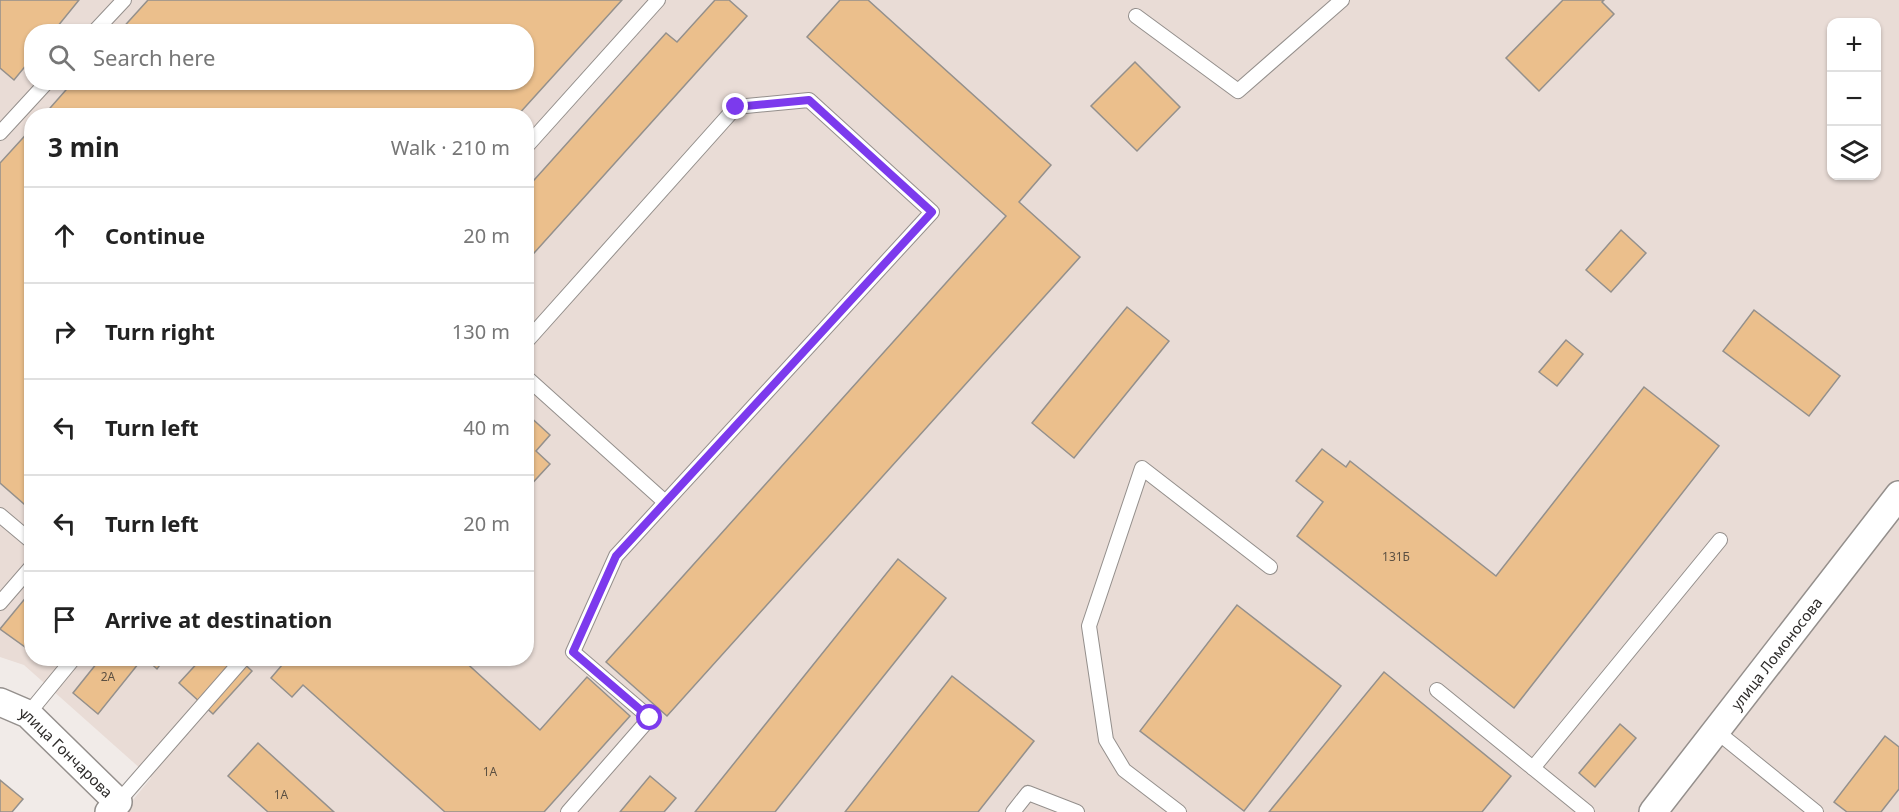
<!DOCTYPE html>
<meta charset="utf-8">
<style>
body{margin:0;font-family:"Noto Sans",sans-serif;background:#f6f6f6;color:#222}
.controls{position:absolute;right:18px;top:18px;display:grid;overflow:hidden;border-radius:12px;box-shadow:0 2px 4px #0004}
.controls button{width:54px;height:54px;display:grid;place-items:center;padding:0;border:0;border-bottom:2px solid #e0e0e0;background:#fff;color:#222;font:30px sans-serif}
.stop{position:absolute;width:18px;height:18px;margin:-14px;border:4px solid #7c3aed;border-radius:50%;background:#fff}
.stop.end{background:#7c3aed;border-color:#fff;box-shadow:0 2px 6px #0008}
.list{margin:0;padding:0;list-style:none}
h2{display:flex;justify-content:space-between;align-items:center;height:78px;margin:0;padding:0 24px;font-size:26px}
h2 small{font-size:20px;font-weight:400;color:#767676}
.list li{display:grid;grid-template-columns:39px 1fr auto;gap:18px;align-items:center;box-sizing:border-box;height:96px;padding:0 24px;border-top:2px solid #e0e0e0}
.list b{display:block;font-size:22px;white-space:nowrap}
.list em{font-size:20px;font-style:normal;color:#767676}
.icon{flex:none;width:33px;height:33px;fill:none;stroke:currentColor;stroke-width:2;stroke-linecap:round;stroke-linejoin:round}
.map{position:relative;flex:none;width:1899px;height:812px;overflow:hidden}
.search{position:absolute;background:#fff;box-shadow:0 2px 4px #0004;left:24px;top:24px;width:510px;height:66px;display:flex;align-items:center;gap:15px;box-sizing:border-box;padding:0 21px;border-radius:24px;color:#767676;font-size:22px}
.panel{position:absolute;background:#fff;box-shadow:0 2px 4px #0004;left:24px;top:108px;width:510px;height:558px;border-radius:24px}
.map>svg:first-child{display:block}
.built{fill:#e9dcd6;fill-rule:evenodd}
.building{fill:#ebbf8c;stroke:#94908c;stroke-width:1.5}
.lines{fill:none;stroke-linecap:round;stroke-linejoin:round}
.service-casing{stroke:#948f8c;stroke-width:16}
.minor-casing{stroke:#948f8c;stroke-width:30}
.service{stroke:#fff;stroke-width:14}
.minor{stroke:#fff;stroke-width:27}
.route{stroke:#7c3aed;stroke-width:8}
.labels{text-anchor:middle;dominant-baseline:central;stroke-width:6;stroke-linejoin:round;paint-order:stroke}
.number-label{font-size:12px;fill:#5c5042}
.street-label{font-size:15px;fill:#2d2b2a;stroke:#fff}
</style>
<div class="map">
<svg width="1899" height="812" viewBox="0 0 1899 812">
<rect width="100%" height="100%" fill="#f1ebe8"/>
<!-- built -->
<path class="built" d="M 0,0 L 1899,0 L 1899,812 L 123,812 L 151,778 L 24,665 L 0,657 ZM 1832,22 L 1876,22 L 1876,176 L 1832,176 ZM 32,32 L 526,32 L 526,82 L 32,82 ZM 32,116 L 526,116 L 526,658 L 32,658 Z"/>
<!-- building -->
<g class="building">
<path d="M 0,0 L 79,0 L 53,32 L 32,32 L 32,58 L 14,80 L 0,68 Z"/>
<path d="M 148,0 L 622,0 L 517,116 L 43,116 L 73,82 L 526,82 L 526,32 L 119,32 Z"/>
<path d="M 715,0 L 729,0 L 747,16 L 526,262 L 526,189 L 666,33 L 677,42 Z"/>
<path d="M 840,0 L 868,0 L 1051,165 L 1019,202 L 1080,257 L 667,716 L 606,662 L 1006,216 L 807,37 Z"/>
<path d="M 1563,0 L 1604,0 L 1602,2 L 1614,14 L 1539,91 L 1506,58 Z"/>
<path d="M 1135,62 L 1180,107 L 1137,151 L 1091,106 Z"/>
<path d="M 32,128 L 32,511 L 0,483 L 0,163 Z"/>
<path d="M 1621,230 L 1646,253 L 1611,292 L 1586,270 Z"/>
<path d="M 1127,307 L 1169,341 L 1074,458 L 1032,423 Z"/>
<path d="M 1754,310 L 1840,376 L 1809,416 L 1723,351 Z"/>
<path d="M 1566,340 L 1583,354 L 1557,386 L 1539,372 Z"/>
<path d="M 1644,387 L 1719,446 L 1514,708 L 1297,536 L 1323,502 L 1296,481 L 1322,449 L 1346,467 L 1350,461 L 1496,576 Z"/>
<path d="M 526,413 L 550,435 L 536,451 L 550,464 L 526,490 Z"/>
<path d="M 898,559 L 946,598 L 775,812 L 695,812 Z"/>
<path d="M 32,590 L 32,652 L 0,629 Z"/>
<path d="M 1237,605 L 1341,686 L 1244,811 L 1140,731 Z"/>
<path d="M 101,658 L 143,658 L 98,714 L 73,693 Z"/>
<path d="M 145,658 L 165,658 L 157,669 Z"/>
<path d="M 202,658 L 238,658 L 252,671 L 213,714 L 179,683 Z"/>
<path d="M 288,658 L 461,658 L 540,730 L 587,677 L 630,716 L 544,812 L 445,812 L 303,685 L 292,697 L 271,678 Z"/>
<path d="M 1384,672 L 1511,776 L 1482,812 L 1269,812 Z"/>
<path d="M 952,676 L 1034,741 L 978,812 L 845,812 Z"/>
<path d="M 1620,724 L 1636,738 L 1595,787 L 1579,773 Z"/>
<path d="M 1885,736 L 1899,747 L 1899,789 L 1881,812 L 1847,812 L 1834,802 Z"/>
<path d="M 258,743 L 334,812 L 268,812 L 228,776 Z"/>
<path d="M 650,776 L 676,798 L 664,812 L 620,812 Z"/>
<path d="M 0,780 L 23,799 L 12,812 L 0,812 Z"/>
</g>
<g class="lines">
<defs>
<g id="service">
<path d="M 1136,16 L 1238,91 L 1342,0"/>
<path d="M 94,32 L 124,0"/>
<path d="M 0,133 L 47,82"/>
<path d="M 526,147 L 658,0"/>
<path d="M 526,342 L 736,107 L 809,100 L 932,212 L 616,556 L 573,652 L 650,718 L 568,812"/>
<path d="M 526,377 L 665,502"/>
<path d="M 0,515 L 32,542"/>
<path d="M 0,603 L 32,566"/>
<path d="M 1437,690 L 1587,812"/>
<path d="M 28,714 L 74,658"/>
<path d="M 1745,754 L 1716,731 L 1816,812"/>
<path d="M 1533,768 L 1720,540"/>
<path d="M 118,802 L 244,658"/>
<path d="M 1013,812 L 1028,793 L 1077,812"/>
<path d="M 1179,812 L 1124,770 L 1106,740 L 1089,626 L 1142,468 L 1270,567"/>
</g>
<g id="minor">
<path id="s1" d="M 0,702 L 28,714 L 118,802 L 109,812"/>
<path id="s2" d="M 1653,812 L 1899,495"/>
</g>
</defs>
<!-- service casing -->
<use href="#service" class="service-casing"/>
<!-- minor casing -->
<use href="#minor" class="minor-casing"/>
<!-- service -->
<use href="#service" class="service"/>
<!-- minor -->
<use href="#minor" class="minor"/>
</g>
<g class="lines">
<!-- route -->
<path class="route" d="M 650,718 L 573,652 L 616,556 L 932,212 L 809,100 L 736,107"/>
</g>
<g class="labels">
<!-- number labels -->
<g class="number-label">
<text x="1396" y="556">131Б</text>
<text x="108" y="676">2А</text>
<text x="490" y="771">1А</text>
<text x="281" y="794">1А</text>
</g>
<!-- street labels -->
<g class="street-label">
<text stroke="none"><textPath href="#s2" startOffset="201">улица Ломоносова</textPath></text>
<text stroke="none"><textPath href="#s1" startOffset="84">улица Гончарова</textPath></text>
</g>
</g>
</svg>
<div class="controls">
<button>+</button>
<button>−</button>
<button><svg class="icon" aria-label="layers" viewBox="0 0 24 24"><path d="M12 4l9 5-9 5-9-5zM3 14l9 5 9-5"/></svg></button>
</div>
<div class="stop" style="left:650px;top:718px"></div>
<div class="stop end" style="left:736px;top:107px"></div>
<div class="search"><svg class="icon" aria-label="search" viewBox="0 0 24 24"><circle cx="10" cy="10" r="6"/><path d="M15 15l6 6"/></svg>Search here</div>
<section class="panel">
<h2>3 min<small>Walk · 210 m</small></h2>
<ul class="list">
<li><svg class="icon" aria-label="ahead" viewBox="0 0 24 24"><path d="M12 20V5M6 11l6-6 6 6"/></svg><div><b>Continue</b></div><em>20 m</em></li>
<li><svg class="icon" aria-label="right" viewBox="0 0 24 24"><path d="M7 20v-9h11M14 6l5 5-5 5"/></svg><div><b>Turn right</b></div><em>130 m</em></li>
<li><svg class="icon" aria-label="left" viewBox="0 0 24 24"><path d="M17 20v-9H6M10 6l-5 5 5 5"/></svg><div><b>Turn left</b></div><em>40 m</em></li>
<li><svg class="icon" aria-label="left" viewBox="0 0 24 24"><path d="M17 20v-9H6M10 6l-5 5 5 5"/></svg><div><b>Turn left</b></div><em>20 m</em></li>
<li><svg class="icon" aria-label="arrive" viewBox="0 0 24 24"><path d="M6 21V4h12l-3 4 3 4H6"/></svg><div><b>Arrive at destination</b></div></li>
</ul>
</section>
</div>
